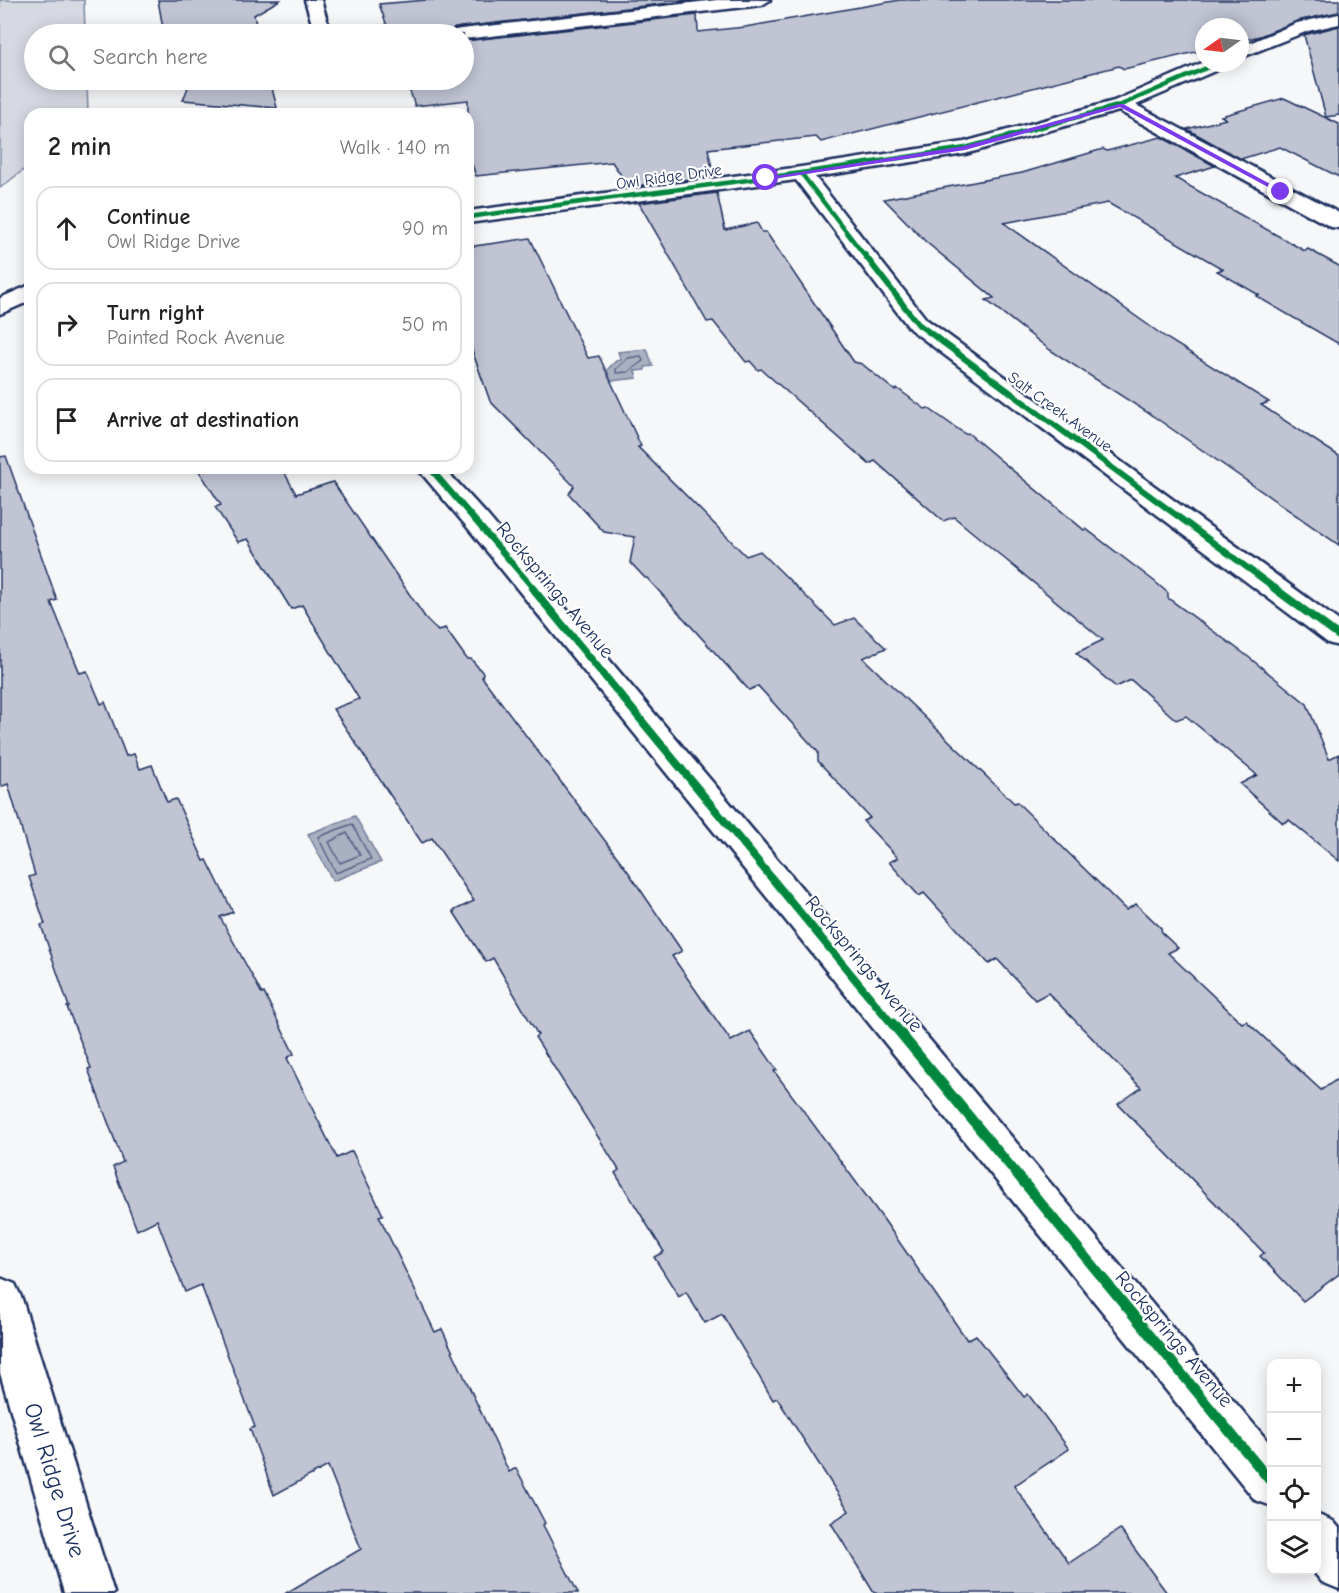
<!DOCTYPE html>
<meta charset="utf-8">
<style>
body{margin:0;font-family:"Comic Neue",sans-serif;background:#f6f6f6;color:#222}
.controls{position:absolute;right:18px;bottom:18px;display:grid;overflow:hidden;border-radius:12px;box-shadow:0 3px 15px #0003}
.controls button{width:54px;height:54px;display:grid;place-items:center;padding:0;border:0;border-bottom:2px solid #e0e0e0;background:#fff;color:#222;font:30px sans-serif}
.compass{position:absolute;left:1195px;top:18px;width:54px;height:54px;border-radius:50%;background:#fff;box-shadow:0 3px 15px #0003;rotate:256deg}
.stop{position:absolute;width:18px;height:18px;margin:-14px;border:4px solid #7c3aed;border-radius:50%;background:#fff}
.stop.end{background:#7c3aed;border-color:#fff;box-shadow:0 2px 6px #0008}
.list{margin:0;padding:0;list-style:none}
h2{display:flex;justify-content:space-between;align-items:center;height:78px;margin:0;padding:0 24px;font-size:26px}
h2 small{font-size:20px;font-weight:400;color:#767676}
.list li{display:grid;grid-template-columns:39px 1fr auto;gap:18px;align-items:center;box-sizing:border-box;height:84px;margin:0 12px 12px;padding:0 12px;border:2px solid #e0e0e0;border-radius:18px}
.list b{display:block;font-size:22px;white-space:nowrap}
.list p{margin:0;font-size:20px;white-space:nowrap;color:#767676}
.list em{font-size:20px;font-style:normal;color:#767676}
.icon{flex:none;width:33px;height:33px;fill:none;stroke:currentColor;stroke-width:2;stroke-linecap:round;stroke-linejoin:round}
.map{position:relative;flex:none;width:1339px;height:1593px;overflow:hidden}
.search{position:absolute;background:#fff;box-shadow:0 3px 15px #0003;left:24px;top:24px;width:450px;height:66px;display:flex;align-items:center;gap:15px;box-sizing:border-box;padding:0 21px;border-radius:33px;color:#767676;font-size:22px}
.panel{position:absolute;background:#fff;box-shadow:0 3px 15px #0003;left:24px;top:108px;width:450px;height:366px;border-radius:18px}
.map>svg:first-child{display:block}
.green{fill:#d6d9e2;stroke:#7884a0;stroke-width:1.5}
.water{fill:#a9b0c1;stroke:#707c99;stroke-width:1.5}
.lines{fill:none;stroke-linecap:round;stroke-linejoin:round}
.shore{stroke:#546386;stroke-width:1.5}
.building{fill:#c0c4d3;stroke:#1b2f5e;stroke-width:1.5}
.minor-casing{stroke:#1b2f5e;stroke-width:5}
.minor{fill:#fff;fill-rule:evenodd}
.cycleway-far3-casing{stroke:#fff;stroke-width:7}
.cycleway-far2-casing{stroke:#fff;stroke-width:9}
.cycleway-far1-casing{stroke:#fff;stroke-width:11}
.cycleway-casing{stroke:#fff;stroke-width:14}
.cycleway-far3{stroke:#00873e;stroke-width:4.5}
.cycleway-far2{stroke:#00873e;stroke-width:6}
.cycleway-far1{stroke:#00873e;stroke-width:8}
.cycleway{stroke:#00873e;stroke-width:10}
.route{fill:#7c3aed}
.labels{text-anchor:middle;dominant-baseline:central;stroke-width:4.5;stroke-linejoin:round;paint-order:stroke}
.far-street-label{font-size:16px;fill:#1b2f5e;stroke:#fff}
.street-label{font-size:20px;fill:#1b2f5e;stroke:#fff}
.near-street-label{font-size:24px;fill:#1b2f5e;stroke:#fff}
</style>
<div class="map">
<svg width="1339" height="1593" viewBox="0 0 1339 1593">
<rect width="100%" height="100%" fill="#f6f7f9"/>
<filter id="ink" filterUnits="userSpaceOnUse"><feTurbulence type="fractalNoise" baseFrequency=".0167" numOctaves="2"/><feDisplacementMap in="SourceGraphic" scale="12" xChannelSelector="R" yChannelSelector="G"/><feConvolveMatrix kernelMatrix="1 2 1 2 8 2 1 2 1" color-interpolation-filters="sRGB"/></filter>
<g filter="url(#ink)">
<!-- green -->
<path class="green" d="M 0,0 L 84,0 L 85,34 L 34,34 L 34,80 L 87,80 L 88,114 L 30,114 L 30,165 L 0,188 Z"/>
<!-- water -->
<g class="water">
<path d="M 647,349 L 653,366 L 645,367 L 645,370 L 635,371 L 637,378 L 611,381 L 607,370 L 616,361 L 621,360 L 618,352 Z"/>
<path d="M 355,816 L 381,862 L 333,881 L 308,834 Z"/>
</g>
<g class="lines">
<!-- shore -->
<g class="shore">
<path d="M 641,356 L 643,361 L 628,372 L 616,373 L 616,369 L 628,358 Z"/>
<path d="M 352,824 L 371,859 L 336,873 L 318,837 Z"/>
<path d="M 347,833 L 360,855 L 340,863 L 329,842 Z"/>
</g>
</g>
<!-- building -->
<g class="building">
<path d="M 158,0 L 280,0 L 254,15 L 258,34 L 164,34 Z"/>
<path d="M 427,0 L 696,0 L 461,27 L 453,29 L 450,34 L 390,34 L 379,4 Z"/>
<path d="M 900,0 L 1339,0 L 1339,12 L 1297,21 L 1260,36 L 1240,41 L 1240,27 L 1204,27 L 1204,50 L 1124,69 L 1119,66 L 821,142 L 816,137 L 708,149 L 714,176 L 629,187 L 612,162 L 476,176 L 468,153 L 468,100 L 415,106 L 406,80 L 464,80 L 464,41 L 697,15 L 698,32 L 745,27 Z"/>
<path d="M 1339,26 L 1339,115 L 1326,117 L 1304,35 Z"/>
<path d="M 191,80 L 270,80 L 277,108 L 183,100 Z"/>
<path d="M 1284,98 L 1339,124 L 1339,177 L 1280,147 L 1241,159 L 1187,129 L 1226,119 L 1221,116 Z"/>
<path d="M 1161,137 L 1215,166 L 1175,178 L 1305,251 L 1308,249 L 1339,266 L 1339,344 L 1256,296 L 1259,295 L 1217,271 L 1223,269 L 1108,203 L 1004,223 L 1168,339 L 1269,402 L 1261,405 L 1339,456 L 1339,545 L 1153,416 L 1050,350 L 986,300 L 994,298 L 926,242 L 884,199 L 1022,173 L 1103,149 L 1107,151 Z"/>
<path d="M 717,193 L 725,230 L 757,223 L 762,232 L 766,232 L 854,362 L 862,364 L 894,390 L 898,389 L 925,409 L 928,408 L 965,434 L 968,433 L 1084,530 L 1086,529 L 1154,581 L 1168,593 L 1168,598 L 1246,655 L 1307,704 L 1329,759 L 1339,754 L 1339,861 L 1289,820 L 1283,823 L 1240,784 L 1257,775 L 1186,716 L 1176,720 L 1131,680 L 1116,687 L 1076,653 L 1103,640 L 954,517 L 943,521 L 875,461 L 869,464 L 761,369 L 758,370 L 750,361 L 746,362 L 713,321 L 707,322 L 639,203 Z"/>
<path d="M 530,238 L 588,358 L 599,356 L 641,446 L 638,447 L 746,556 L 760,551 L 835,625 L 854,618 L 886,648 L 863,658 L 1014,803 L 1017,802 L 1126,910 L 1136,904 L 1161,928 L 1162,933 L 1178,948 L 1168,953 L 1242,1023 L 1246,1021 L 1321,1090 L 1339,1078 L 1339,1274 L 1303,1301 L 1260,1256 L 1264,1253 L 1118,1104 L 1141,1088 L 1048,993 L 1035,1000 L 997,959 L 989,964 L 924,893 L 919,896 L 889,862 L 898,858 L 863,821 L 870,818 L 818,761 L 818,752 L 758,686 L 749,690 L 647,578 L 645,578 L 630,562 L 635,537 L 604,532 L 569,494 L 574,486 L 490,401 L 468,339 L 468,247 Z"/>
<path d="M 6,456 L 57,600 L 51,602 L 80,673 L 87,671 L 101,704 L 105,702 L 126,756 L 134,754 L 140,769 L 152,765 L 167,802 L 176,799 L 204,861 L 207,860 L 233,912 L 220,917 L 262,994 L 264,993 L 294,1054 L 287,1058 L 337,1158 L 352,1151 L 383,1215 L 379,1216 L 435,1332 L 442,1329 L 509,1472 L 516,1468 L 545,1523 L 543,1525 L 578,1593 L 286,1593 L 361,1549 L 328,1466 L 274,1495 L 250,1429 L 255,1427 L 201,1285 L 185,1292 L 157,1220 L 137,1230 L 113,1167 L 123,1162 L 88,1069 L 91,1068 L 67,1007 L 69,1007 L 41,925 L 45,924 L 29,877 L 35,875 L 8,784 L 0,787 L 0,457 Z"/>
<path d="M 197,468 L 282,468 L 296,494 L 333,482 L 427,620 L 438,631 L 445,628 L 467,659 L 471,659 L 483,673 L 482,677 L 627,870 L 682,951 L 672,956 L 731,1041 L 750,1031 L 777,1070 L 774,1071 L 884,1220 L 967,1340 L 976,1335 L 1024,1397 L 1028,1394 L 1069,1449 L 1014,1486 L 1069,1563 L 1120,1529 L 1167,1593 L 874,1593 L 831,1523 L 849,1511 L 777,1398 L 773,1400 L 722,1314 L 705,1323 L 686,1292 L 679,1297 L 654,1257 L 664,1252 L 615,1173 L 619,1170 L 535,1037 L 538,1035 L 493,958 L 486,962 L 453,911 L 474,901 L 432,838 L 422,843 L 333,709 L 359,699 L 302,605 L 291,609 L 248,539 L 238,542 L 215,507 L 221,505 Z"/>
</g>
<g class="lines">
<defs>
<g id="minor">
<path d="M 305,0 L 321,0 L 331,34 L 315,34 Z"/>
<path d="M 717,0 L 770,0 L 762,5 L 464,39 L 464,34 L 452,34 L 455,30 L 461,29 Z"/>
<path d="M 1339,14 L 1339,24 L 1308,31 L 1240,58 L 1240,47 L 1297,23 Z"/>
<path d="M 1204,62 L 1227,63 L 1224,67 L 1136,105 L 1339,213 L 1339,228 L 1331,227 L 1119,111 L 965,154 L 815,177 L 926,319 L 1339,621 L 1339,646 L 1328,643 L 910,329 L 796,180 L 468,223 L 468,211 L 801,167 L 964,142 L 1114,101 Z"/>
<path d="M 30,285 L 30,301 L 0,314 L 0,298 Z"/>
<path d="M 417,468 L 444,468 L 488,516 L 1272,1446 L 1272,1506 L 1255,1500 L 468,528 Z"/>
<path d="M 0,1278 L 15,1284 L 22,1299 L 114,1593 L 64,1593 L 0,1373 Z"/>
<path d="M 1316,1514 L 1333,1521 L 1339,1528 L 1339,1589 L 1322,1582 L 1312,1570 L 1316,1570 Z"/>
</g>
</defs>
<!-- minor casing -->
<use href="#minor" class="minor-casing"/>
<!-- minor -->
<use href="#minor" class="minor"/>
<defs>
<g id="cycleway-far3">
<path d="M 801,173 L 865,256"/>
<path d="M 468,217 L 801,173 L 965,148 L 1121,105 L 1218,63"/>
</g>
<g id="cycleway-far2">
<path d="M 864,254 L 918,324 L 1276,589"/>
<path d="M 430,468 L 534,589"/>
</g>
<g id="cycleway-far1">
<path d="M 532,588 L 893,1025"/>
<path d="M 1274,588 L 1339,636"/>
</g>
<path id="cycleway" d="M 892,1023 L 1272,1483"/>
</defs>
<!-- cycleway-far3 casing -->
<use href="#cycleway-far3" class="cycleway-far3-casing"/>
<!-- cycleway-far2 casing -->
<use href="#cycleway-far2" class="cycleway-far2-casing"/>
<!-- cycleway-far1 casing -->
<use href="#cycleway-far1" class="cycleway-far1-casing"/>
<!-- cycleway casing -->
<use href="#cycleway" class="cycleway-casing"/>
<!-- cycleway-far3 -->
<use href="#cycleway-far3" class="cycleway-far3"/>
<!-- cycleway-far2 -->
<use href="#cycleway-far2" class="cycleway-far2"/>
<!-- cycleway-far1 -->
<use href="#cycleway-far1" class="cycleway-far1"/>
<!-- cycleway -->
<use href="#cycleway" class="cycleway"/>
</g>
</g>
<!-- route -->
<path class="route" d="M 1119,104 L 1123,104 L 1285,192 L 1279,193 L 1120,107 L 965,150 L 766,180 L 763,178 L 964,146 Z"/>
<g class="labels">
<!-- far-street labels -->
<g class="far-street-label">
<text transform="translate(669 177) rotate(-8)">Owl Ridge Drive</text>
<text transform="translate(1060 412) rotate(36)">Salt Creek Avenue</text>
</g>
<!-- street labels -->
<g class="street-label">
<text transform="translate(555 590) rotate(50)">Rocksprings Avenue</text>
<text transform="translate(864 964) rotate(50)">Rocksprings Avenue</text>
<text transform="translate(1174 1339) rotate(50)">Rocksprings Avenue</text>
</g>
<!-- near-street labels -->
<g class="near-street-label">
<text transform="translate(55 1480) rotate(73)">Owl Ridge Drive</text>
</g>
</g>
</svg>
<div class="controls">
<button>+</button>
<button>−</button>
<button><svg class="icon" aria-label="locate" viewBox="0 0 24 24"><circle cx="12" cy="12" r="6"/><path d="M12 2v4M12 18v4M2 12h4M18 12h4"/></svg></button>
<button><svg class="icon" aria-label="layers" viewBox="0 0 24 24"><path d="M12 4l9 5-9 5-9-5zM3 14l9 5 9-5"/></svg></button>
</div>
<svg class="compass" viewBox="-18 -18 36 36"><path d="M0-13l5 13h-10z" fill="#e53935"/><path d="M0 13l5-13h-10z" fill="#767676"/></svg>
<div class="stop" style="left:766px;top:178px"></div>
<div class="stop end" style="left:1281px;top:192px"></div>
<div class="search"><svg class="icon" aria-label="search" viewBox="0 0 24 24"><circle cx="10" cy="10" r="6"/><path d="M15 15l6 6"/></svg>Search here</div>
<section class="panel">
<h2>2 min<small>Walk · 140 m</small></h2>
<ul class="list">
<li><svg class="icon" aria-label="ahead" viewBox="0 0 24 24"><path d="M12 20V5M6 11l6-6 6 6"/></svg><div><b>Continue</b><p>Owl Ridge Drive</p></div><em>90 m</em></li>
<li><svg class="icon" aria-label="right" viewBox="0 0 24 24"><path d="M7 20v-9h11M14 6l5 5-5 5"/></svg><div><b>Turn right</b><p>Painted Rock Avenue</p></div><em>50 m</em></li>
<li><svg class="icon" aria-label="arrive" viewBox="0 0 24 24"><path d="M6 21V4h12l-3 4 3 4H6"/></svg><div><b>Arrive at destination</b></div></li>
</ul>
</section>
</div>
